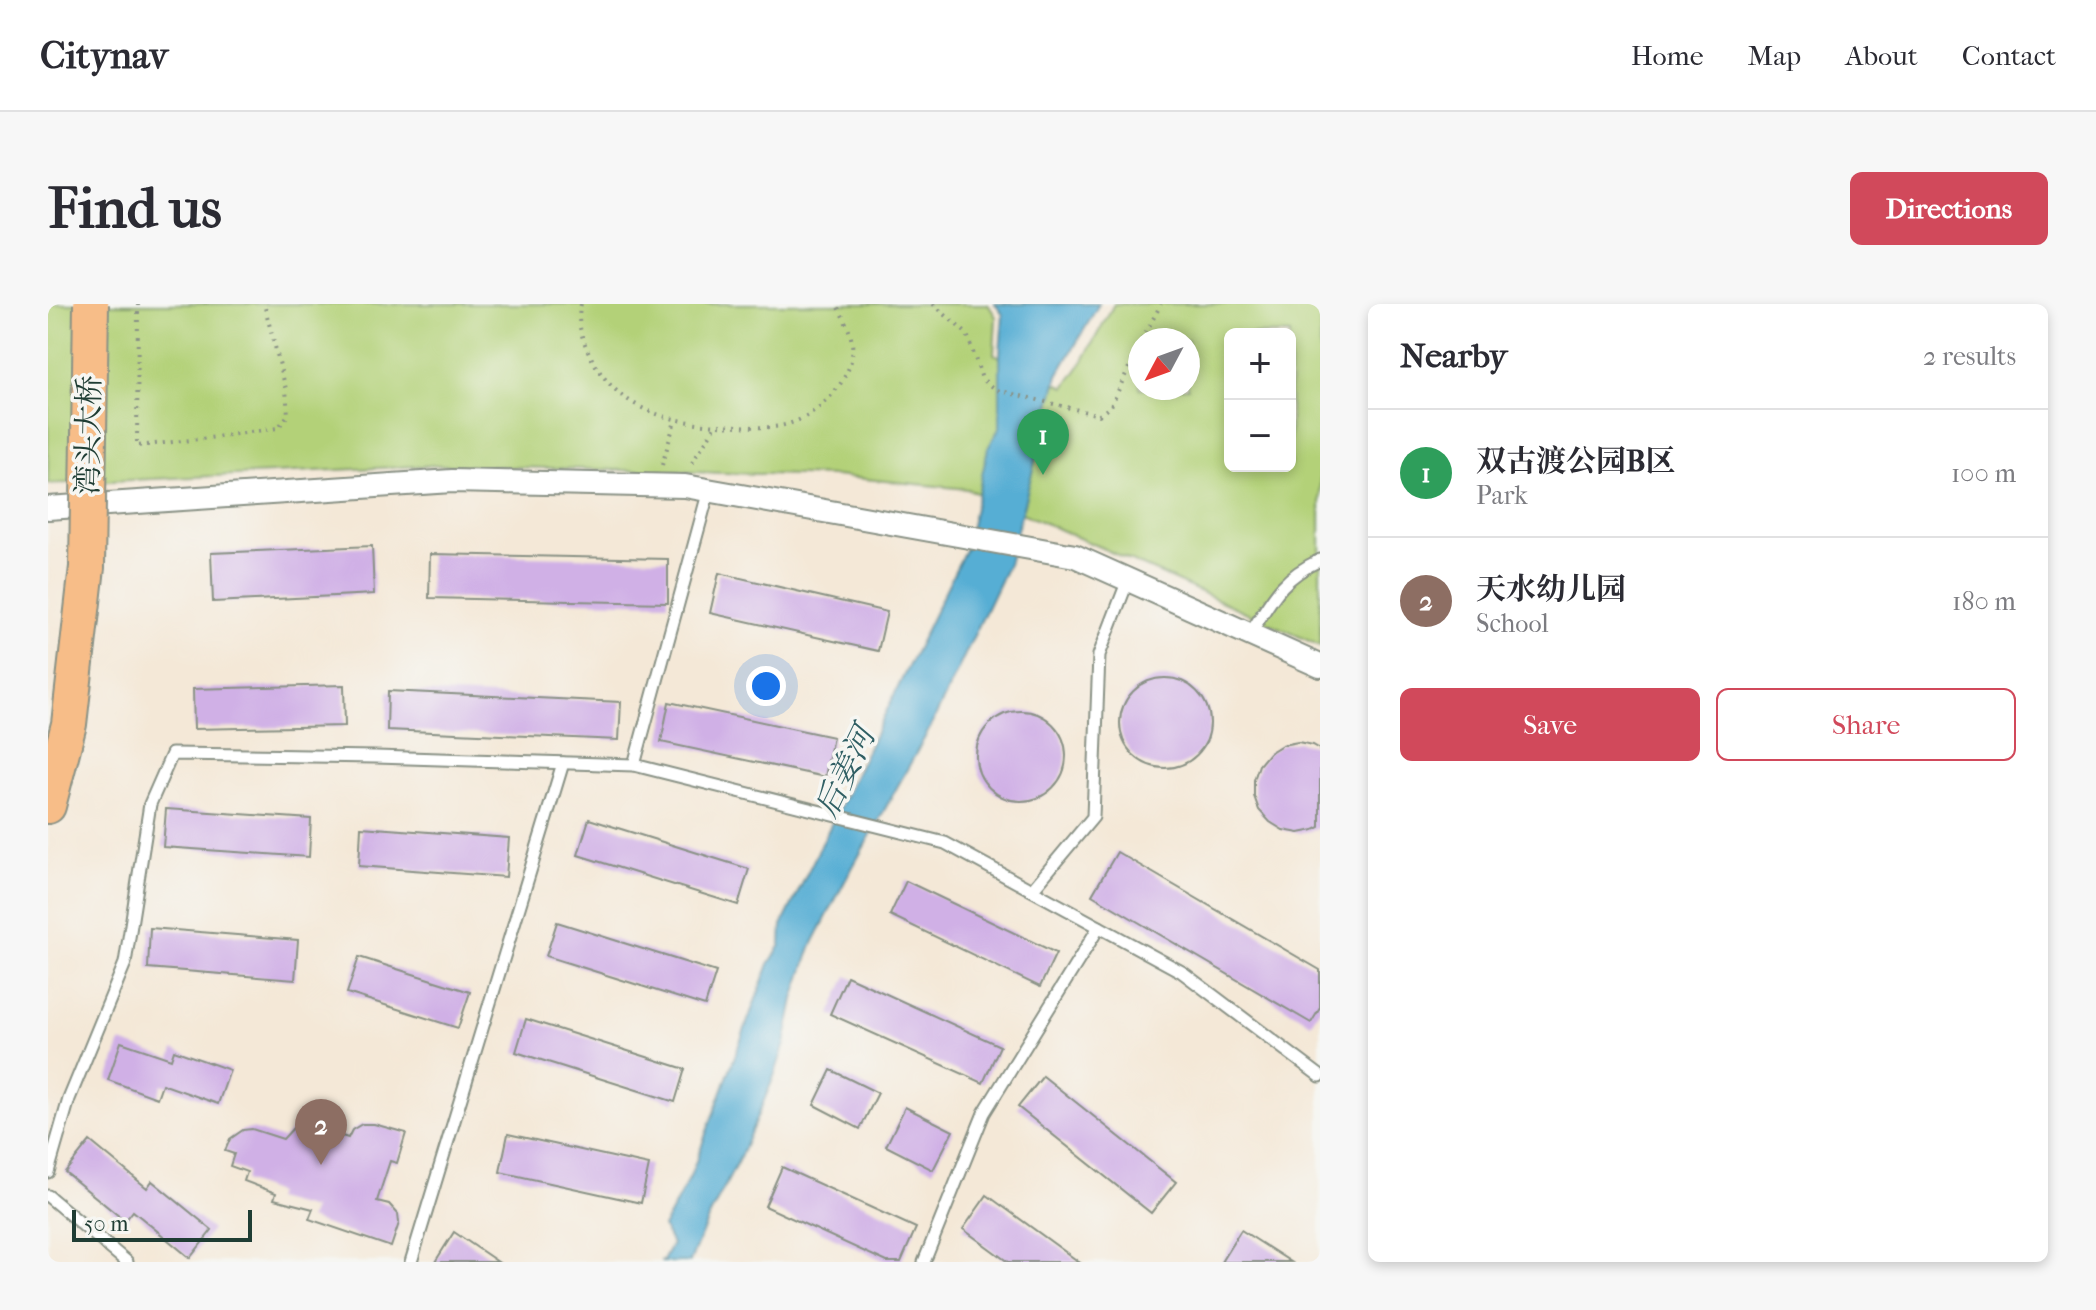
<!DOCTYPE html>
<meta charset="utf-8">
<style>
body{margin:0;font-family:"IM FELL French Canon","Noto Serif SC",serif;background:#f7f7f7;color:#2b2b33}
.controls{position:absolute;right:24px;top:24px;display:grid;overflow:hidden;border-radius:12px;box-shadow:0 4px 12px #0003}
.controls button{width:72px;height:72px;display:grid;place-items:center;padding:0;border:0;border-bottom:2px solid #e1e1e2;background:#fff;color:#2b2b33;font:40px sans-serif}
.compass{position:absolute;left:1080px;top:24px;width:72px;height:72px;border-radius:50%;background:#fff;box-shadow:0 4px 12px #0003;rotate:229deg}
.scale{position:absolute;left:24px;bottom:20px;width:180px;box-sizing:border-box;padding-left:8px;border:4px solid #1f3d34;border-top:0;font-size:22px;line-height:28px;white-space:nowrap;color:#1f3d34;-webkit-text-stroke:6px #f6f6f2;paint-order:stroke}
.you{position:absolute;left:718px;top:382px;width:28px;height:28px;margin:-20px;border:6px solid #fff;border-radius:50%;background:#1a73e8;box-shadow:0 0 0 12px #1a73e833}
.badge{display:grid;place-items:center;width:52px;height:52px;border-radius:50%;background:#d1495b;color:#fff;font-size:26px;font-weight:700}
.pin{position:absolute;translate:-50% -66px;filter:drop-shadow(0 2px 4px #0008)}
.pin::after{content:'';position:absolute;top:42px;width:28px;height:24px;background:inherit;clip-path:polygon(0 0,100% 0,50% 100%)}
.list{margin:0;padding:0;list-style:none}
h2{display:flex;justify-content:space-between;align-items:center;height:104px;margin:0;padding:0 32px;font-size:34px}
h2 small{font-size:26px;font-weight:400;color:#7c7c81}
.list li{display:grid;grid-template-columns:52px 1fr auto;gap:24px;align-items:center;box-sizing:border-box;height:128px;padding:0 32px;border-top:2px solid #e1e1e2}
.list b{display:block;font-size:30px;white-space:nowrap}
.list p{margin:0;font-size:26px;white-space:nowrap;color:#7c7c81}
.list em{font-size:26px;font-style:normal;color:#7c7c81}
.actions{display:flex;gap:16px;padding:24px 32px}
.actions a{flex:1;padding:18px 0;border:2px solid #d1495b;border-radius:12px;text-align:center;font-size:28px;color:#d1495b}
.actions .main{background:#d1495b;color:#fff}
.map{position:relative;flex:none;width:1272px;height:958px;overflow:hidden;border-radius:12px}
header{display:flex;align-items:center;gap:48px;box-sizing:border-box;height:112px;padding:0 40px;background:#fff;border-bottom:2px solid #e1e1e2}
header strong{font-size:38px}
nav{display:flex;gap:44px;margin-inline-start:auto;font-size:28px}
.intro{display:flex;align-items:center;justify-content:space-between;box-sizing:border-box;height:192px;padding:0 48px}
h1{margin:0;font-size:56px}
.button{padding:20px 36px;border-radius:12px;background:#d1495b;color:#fff;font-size:28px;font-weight:700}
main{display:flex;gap:48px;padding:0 48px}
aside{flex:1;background:#fff;border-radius:12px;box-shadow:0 4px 12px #0003}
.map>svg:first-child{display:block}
.green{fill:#b3d178;stroke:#698756;stroke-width:2;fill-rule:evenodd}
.water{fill:#57aed4;stroke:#3b7684;stroke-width:2}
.building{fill:#d0b0e6}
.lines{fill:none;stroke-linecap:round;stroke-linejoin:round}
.lane-casing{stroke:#8a9286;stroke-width:15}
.street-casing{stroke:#8a9286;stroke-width:26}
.primary-casing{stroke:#8a9286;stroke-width:38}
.path{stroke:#8a9286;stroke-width:4;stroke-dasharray:2 6;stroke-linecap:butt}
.lane{stroke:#fff;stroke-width:11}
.street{stroke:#fff;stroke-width:22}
.primary{stroke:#f7bd88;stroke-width:34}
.primary-bridge-casing{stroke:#8a9286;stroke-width:38;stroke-linecap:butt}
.primary-bridge{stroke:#f7bd88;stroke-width:34}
.labels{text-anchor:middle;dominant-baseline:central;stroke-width:7;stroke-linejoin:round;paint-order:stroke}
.street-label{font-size:30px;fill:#1f3d34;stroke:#f6f6f2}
.water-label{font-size:32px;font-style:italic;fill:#305f64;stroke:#f6f6f2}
</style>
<header>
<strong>Citynav</strong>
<nav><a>Home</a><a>Map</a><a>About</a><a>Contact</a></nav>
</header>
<div class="intro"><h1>Find us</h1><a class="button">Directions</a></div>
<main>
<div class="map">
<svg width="1272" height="958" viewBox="0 0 1272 958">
<rect width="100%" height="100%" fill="#f6f6f2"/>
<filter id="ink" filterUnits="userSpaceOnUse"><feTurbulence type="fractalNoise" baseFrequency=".0125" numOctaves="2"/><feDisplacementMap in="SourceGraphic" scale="16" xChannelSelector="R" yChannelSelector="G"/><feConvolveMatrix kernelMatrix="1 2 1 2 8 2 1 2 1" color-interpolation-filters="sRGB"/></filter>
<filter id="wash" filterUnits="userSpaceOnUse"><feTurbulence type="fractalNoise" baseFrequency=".006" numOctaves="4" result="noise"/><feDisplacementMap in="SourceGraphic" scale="32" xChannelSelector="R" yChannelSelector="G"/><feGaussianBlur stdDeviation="1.8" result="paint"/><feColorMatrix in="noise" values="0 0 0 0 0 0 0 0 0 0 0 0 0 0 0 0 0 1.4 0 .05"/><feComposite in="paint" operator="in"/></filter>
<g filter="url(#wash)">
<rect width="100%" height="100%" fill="#f4e8d7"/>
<!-- green -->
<path class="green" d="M 0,0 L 940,0 L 948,13 L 946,50 L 1017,83 L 1032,62 L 1066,0 L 1272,0 L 1272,342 L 1113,270 L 919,185 L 786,172 L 393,161 L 0,180 ZM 1182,30 L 1242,30 L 1242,162 L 1182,162 ZM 1092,36 L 1140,36 L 1140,84 L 1092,84 Z"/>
<!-- water -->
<path class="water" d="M 947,0 L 1051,0 L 1010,71 L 960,260 L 882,424 L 797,577 L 763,643 L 746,695 L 737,740 L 725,775 L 694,849 L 658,919 L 642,958 L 612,958 L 615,957 L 624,940 L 615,923 L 642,873 L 721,660 L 733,641 L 734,621 L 918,244 L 940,144 L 952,123 L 952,49 L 955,11 Z"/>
<g id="blocks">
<!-- building -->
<g class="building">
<path d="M 324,242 L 326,290 L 165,298 L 163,249 Z"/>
<path d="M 382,250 L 620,255 L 620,299 L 381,294 Z"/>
<path d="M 671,269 L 839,308 L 830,347 L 662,309 Z"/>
<circle cx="1117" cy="419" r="45"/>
<path d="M 296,381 L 297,422 L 146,425 L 145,385 Z"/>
<path d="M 340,387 L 573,398 L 571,436 L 339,426 Z"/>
<path d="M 621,398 L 785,433 L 777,473 L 613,438 Z"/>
<circle cx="973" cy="452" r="45"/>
<path d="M 1250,438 L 1265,441 L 1272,445 L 1272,523 L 1266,526 L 1251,529 L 1235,526 L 1222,518 L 1211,506 L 1206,492 L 1206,476 L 1211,461 L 1221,449 L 1234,441 Z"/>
<path d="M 118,505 L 263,515 L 261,553 L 115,543 Z"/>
<path d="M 541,515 L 701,565 L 690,601 L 530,551 Z"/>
<path d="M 313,523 L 461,534 L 458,573 L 311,562 Z"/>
<path d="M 1069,548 L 1272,666 L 1272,704 L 1263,719 L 1044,591 Z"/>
<path d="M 858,577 L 1008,649 L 992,683 L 842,611 Z"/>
<path d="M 509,618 L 668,668 L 657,702 L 498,652 Z"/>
<path d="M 102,624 L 250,636 L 247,676 L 100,664 Z"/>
<path d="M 311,653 L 422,688 L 410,724 L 299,689 Z"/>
<path d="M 799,672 L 952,742 L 935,779 L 782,710 Z"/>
<path d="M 478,715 L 637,765 L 627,798 L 468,748 Z"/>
<path d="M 73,738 L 123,755 L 126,746 L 182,766 L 170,800 L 114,780 L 109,794 L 60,776 Z"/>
<path d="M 783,766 L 830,789 L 812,825 L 766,801 Z"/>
<path d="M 995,772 L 1128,878 L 1103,909 L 970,803 Z"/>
<path d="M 857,803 L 905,827 L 885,866 L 838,842 Z"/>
<path d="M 314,820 L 326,820 L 358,829 L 349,859 L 342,857 L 329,897 L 341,900 L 350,910 L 351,919 L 343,943 L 261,915 L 265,905 L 226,895 L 228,889 L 196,877 L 199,868 L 182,862 L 186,850 L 177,847 L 182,835 L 195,826 L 204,825 L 235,835 L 246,823 L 259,821 L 300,834 L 304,826 Z"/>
<path d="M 460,830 L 601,861 L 593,899 L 452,868 Z"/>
<path d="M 42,837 L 99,884 L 104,877 L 164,926 L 142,954 L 85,907 L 77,917 L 17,868 Z"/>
<path d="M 734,863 L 868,924 L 853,958 L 839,958 L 717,902 Z"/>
<path d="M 939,891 L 1031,958 L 960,958 L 915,925 Z"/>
<path d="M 1193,926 L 1243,958 L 1173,958 Z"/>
<path d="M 406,928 L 450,958 L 387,958 Z"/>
</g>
</g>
</g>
<g filter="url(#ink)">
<use href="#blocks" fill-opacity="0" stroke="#8a9286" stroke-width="2"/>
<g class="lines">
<defs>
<g id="lane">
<path d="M 1202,330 C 1224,295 1233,274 1272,256"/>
<path d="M 586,461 L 661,186"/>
<path d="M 984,586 L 1045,513 L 1051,351 L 1080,276"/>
<path d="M 0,868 L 21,795 L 77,659 L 102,500 L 124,450 L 328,453 L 586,461 L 897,539 L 1134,668 L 1272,772"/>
<path d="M 0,892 L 79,958"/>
<path d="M 363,958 L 515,459"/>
<path d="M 876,958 L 936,809 L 1051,623"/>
</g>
<path id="street" d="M 0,204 L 404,177 L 637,182 L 1027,252 L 1272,362"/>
<path id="primary" d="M 0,502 L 21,420 L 39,263"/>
</defs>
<!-- lane casing -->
<use href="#lane" class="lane-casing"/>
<!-- street casing -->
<use href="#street" class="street-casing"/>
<!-- primary casing -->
<use href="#primary" class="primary-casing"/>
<!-- path -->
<g class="path">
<path d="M 90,0 L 89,142 L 161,134 L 230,124 L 240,111 L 238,85 L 216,0"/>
<path d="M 533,0 C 528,19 534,35 543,53 C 573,112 631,120 691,122 C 707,123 724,125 740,120 C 770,112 809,73 804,39 C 802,24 795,13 788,0"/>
<path d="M 885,0 L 919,30 L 934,75 L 949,86 L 1051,111 L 1063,102 L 1092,40"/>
<path d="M 1094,36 L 1113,0"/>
<path d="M 644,159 L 668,121"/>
<path d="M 614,161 L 627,117"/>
</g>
<!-- lane -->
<use href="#lane" class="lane"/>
<!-- street -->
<use href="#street" class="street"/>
<!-- primary -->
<use href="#primary" class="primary"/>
<defs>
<path id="primary-bridge" d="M 39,263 L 43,0"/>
</defs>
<!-- primary-bridge casing -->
<use href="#primary-bridge" class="primary-bridge-casing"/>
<!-- primary-bridge -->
<use href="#primary-bridge" class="primary-bridge"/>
</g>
</g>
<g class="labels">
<!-- street labels -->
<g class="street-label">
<text transform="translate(41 131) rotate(-89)">湾头大桥</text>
</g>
<!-- water labels -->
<g class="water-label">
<text transform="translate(797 468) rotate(-64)">后姜河</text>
</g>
</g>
</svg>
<div class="controls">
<button>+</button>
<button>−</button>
</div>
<svg class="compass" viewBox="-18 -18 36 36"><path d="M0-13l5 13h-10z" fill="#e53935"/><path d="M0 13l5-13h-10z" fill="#7c7c81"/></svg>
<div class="scale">50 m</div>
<div class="you"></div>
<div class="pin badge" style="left:995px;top:171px;background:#2e9e5b">1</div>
<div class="pin badge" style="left:273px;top:861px;background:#8d6e63">2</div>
</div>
<aside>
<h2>Nearby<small>2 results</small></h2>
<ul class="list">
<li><span class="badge" style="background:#2e9e5b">1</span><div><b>双古渡公园B区</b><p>Park</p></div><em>100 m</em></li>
<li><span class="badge" style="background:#8d6e63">2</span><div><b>天水幼儿园</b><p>School</p></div><em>180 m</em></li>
</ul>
<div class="actions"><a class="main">Save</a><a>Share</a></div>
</aside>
</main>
